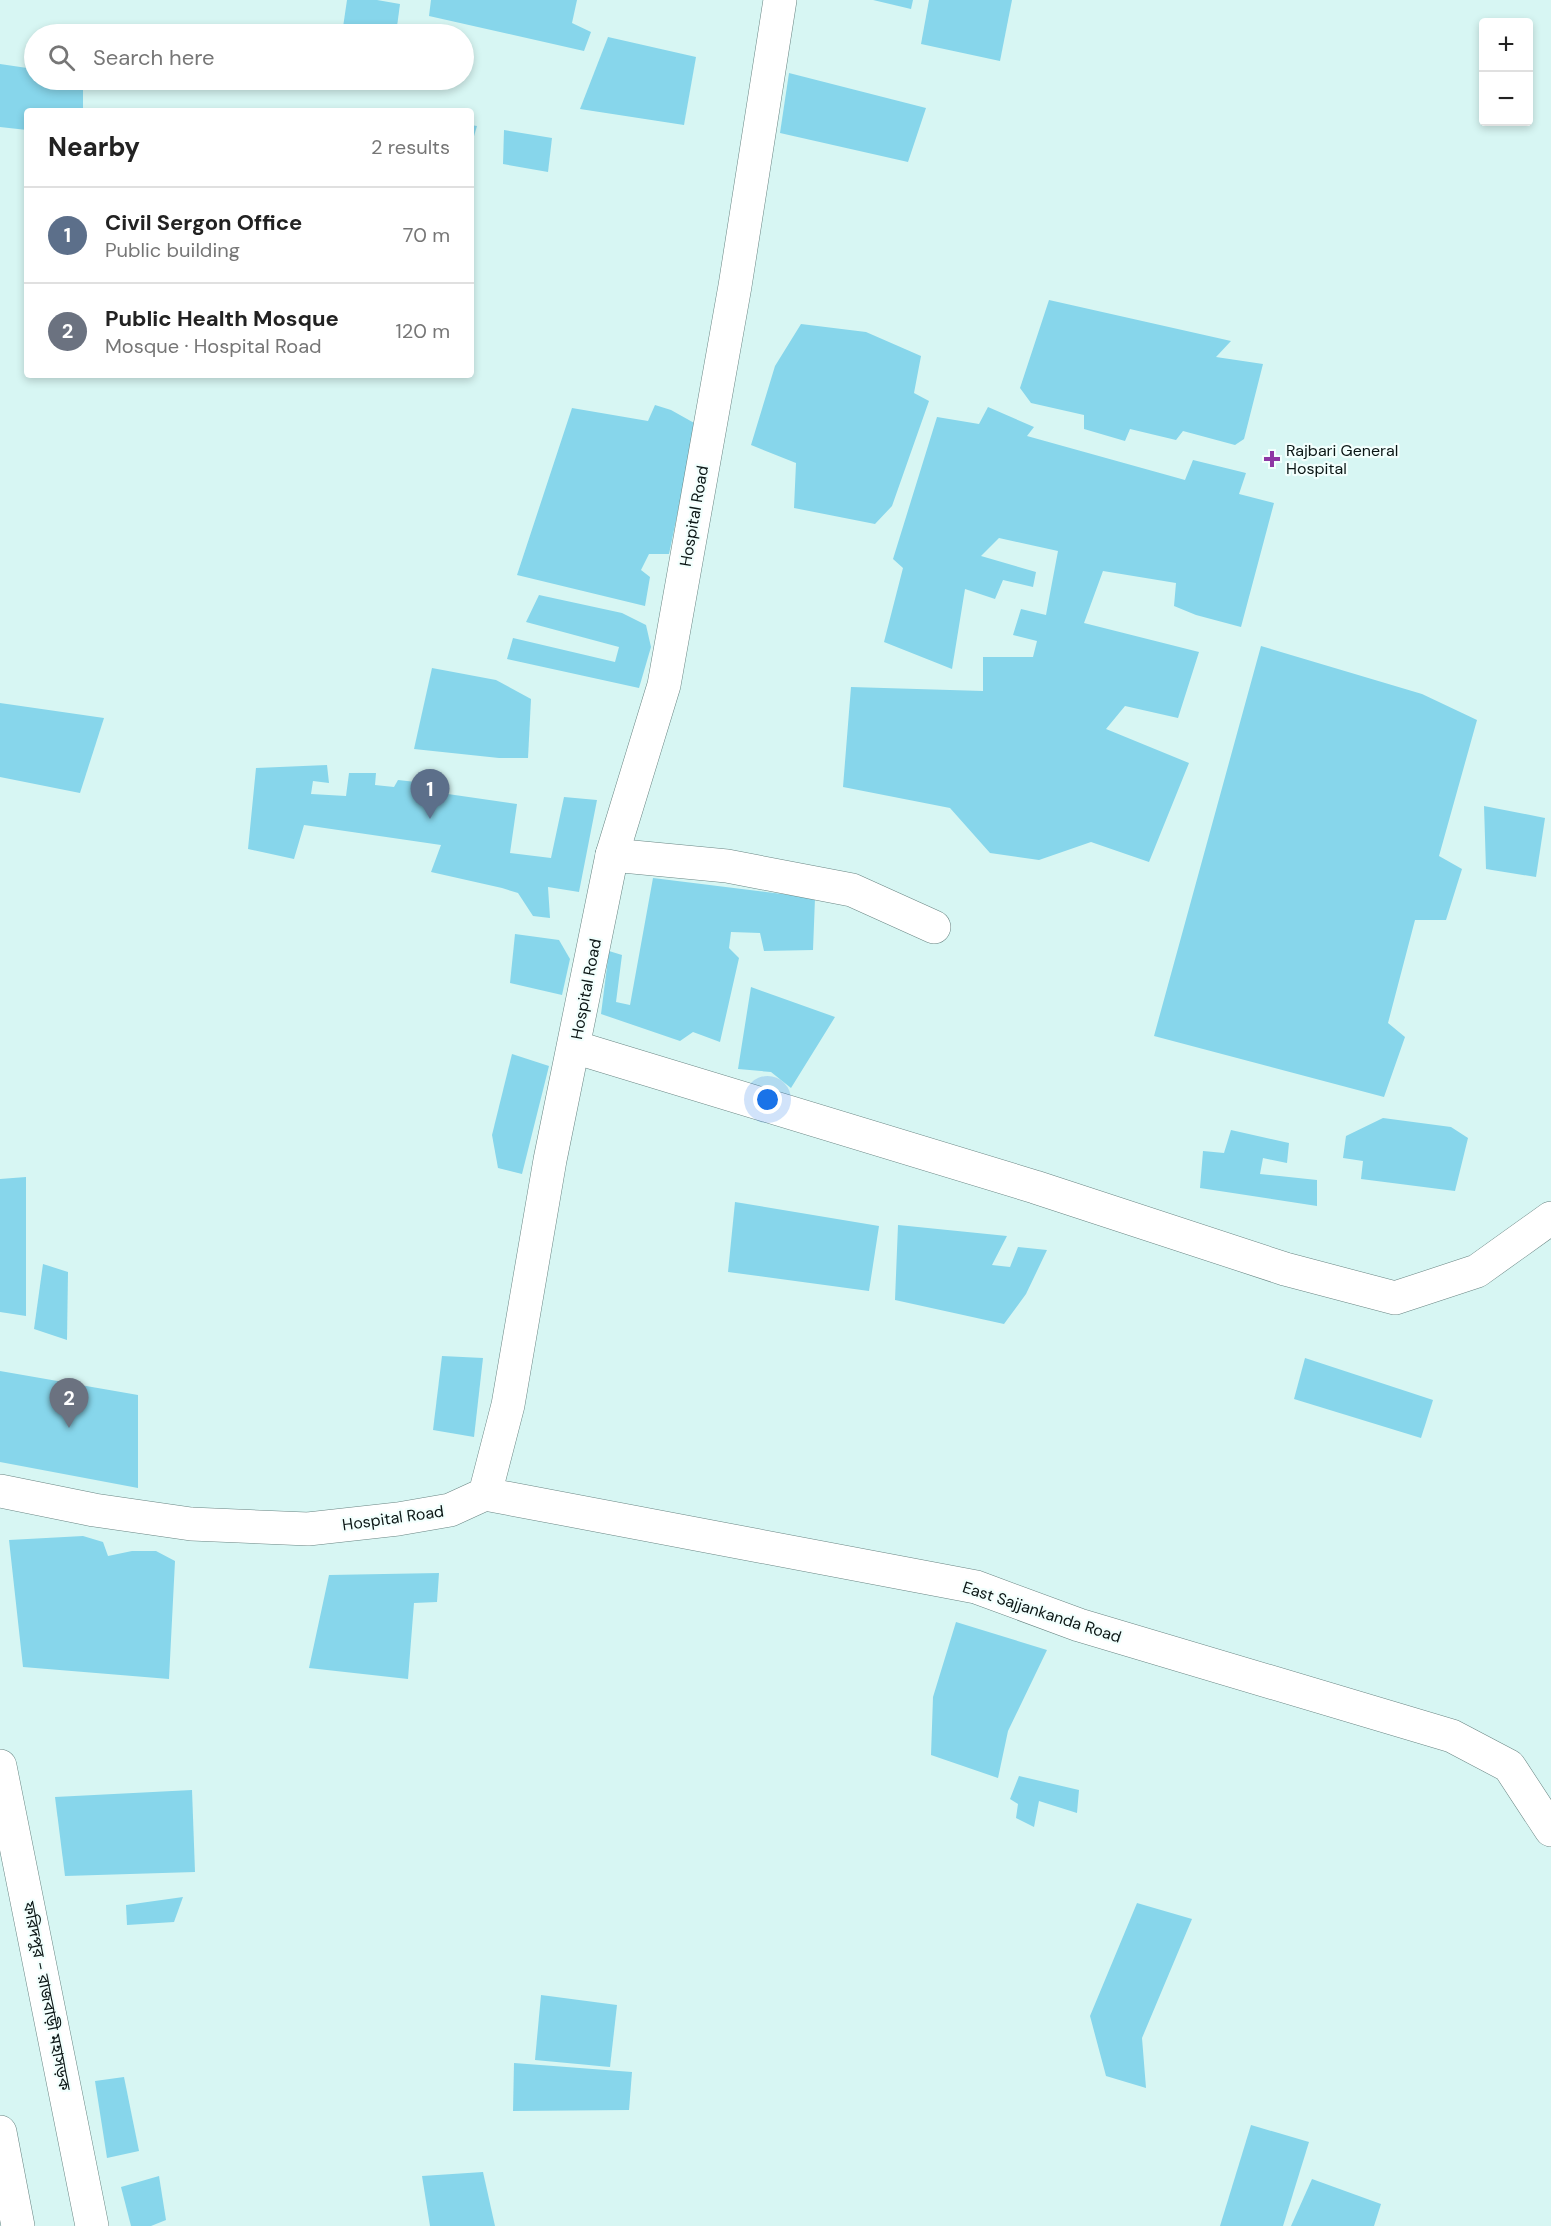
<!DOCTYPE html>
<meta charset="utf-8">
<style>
body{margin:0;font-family:"DM Sans","Noto Sans Bengali",sans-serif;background:#f6f6f6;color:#222}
.controls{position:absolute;right:18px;top:18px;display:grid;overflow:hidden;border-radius:6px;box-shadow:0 3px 9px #0003}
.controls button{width:54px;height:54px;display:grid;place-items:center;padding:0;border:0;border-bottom:2px solid #e0e0e0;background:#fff;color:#222;font:30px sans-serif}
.you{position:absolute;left:768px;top:1100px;width:21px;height:21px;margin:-15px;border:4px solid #fff;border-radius:50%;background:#1a73e8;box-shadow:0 0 0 9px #1a73e833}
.badge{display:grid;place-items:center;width:39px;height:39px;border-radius:50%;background:#8d37a4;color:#fff;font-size:20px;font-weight:700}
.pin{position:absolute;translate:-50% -50px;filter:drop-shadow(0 2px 3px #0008)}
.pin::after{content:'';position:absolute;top:32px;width:21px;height:18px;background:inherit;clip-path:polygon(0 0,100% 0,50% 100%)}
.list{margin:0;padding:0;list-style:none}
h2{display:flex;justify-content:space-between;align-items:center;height:78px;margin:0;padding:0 24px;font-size:26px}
h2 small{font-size:20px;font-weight:400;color:#767676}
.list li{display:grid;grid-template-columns:39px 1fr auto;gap:18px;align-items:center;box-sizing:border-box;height:96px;padding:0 24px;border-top:2px solid #e0e0e0}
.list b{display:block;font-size:22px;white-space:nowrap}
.list p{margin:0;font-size:20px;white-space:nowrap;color:#767676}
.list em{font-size:20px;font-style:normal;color:#767676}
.icon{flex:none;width:33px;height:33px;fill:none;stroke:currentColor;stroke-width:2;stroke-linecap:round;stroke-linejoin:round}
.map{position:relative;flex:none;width:1551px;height:2226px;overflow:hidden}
.search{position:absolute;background:#fff;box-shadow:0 3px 9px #0003;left:24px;top:24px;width:450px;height:66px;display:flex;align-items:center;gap:15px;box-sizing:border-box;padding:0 21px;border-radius:33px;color:#767676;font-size:22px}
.panel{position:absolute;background:#fff;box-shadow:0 3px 9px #0003;left:24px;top:108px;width:450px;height:270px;border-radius:6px}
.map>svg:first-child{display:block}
.building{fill:#87d6eb}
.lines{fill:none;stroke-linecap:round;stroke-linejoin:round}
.minor-casing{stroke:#698583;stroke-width:34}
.primary-casing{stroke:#698583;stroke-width:34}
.minor{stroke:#fff;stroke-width:33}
.primary{stroke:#fff;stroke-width:33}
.poi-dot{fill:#8d37a4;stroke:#f2fffd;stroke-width:2}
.labels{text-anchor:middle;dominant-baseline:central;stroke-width:4.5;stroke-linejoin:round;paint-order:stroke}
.poi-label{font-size:16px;fill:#0b1615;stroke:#f2fffd;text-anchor:start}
.street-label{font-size:16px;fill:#0b1615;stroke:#f2fffd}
</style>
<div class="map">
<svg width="1551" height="2226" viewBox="0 0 1551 2226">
<rect width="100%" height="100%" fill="#d7f6f3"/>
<!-- building -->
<g class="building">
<path d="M 347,0 L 377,0 L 400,4 L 396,34 L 342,34 Z"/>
<path d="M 431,0 L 577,0 L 572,23 L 591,32 L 584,51 L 429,16 Z"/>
<path d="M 873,0 L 913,0 L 911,9 Z"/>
<path d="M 929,0 L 1012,0 L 1000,61 L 921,44 Z"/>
<path d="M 608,37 L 696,57 L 684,125 L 580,109 Z"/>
<path d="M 0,64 L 34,69 L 34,80 L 83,80 L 83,111 L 27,111 L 27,130 L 0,127 Z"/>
<path d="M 789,73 L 926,108 L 908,162 L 780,133 Z"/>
<path d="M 471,125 L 477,126 L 472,143 L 471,143 Z"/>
<path d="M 504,130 L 552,138 L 548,172 L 503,164 Z"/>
<path d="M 1049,300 L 1231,341 L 1216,357 L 1263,364 L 1244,439 L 1235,445 L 1183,431 L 1176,440 L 1130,429 L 1125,441 L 1084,429 L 1084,415 L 1031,403 L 1020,388 Z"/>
<path d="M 801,324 L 866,332 L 921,356 L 914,393 L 929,401 L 892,506 L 875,524 L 794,508 L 796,463 L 751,445 L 775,366 Z"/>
<path d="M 655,405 L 671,410 L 696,424 L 669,554 L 649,554 L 641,570 L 650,577 L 645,606 L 517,575 L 572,408 L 648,421 Z"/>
<path d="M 988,407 L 1034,427 L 1027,436 L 1185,480 L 1193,460 L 1246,473 L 1239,494 L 1274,503 L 1241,627 L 1196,615 L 1174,606 L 1176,583 L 1103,571 L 1084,623 L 1199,652 L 1178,718 L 1125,706 L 1106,729 L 1189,763 L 1149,862 L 1091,842 L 1039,860 L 990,853 L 950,808 L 843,787 L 851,687 L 983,691 L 983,657 L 1033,657 L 1037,641 L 1013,635 L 1021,609 L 1046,615 L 1058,551 L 999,538 L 981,556 L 1036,572 L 1033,587 L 1003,580 L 995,599 L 965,589 L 952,669 L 884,642 L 903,568 L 893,559 L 937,417 L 979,424 Z"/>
<path d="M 539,595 L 622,613 L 646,625 L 651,647 L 639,688 L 507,659 L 513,638 L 615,662 L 619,647 L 526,622 Z"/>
<path d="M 1261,646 L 1422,694 L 1477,720 L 1439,856 L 1462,869 L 1446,920 L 1415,920 L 1388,1023 L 1405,1037 L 1384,1097 L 1154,1036 Z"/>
<path d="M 432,668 L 496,680 L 531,699 L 528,758 L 499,758 L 414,749 Z"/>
<path d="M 0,703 L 104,718 L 80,793 L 0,777 Z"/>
<path d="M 327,765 L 329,783 L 313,781 L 311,794 L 346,796 L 349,773 L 376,773 L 375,785 L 394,787 L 398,780 L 434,784 L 434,792 L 517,804 L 510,853 L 551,858 L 564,797 L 597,800 L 579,892 L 548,887 L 550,918 L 533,916 L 518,893 L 502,888 L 431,872 L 441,845 L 304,825 L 294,859 L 248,849 L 256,768 Z"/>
<path d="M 1484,806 L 1545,818 L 1536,877 L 1486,869 Z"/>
<path d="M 653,878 L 815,898 L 813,950 L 764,951 L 760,933 L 731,932 L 729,948 L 739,958 L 720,1042 L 693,1032 L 680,1041 L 601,1014 L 609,951 L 622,955 L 616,1002 L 630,1005 Z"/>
<path d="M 515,934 L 559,940 L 570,959 L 562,995 L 510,983 Z"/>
<path d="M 751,987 L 835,1017 L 791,1088 L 771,1072 L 738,1069 Z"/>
<path d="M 512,1054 L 549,1066 L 522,1174 L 498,1168 L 492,1135 Z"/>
<path d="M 1383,1118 L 1451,1127 L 1468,1138 L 1455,1191 L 1361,1179 L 1363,1161 L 1343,1158 L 1346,1136 Z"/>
<path d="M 1231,1130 L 1289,1143 L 1287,1163 L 1263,1158 L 1260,1174 L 1317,1180 L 1317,1206 L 1200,1188 L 1203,1151 L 1224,1153 Z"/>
<path d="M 26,1177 L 26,1316 L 0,1312 L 0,1179 Z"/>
<path d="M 735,1202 L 879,1226 L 869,1291 L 728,1272 Z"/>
<path d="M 898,1225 L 1007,1236 L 992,1265 L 1010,1267 L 1018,1247 L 1047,1250 L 1026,1294 L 1004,1324 L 895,1300 Z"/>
<path d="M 43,1264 L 68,1272 L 67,1340 L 34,1329 Z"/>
<path d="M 442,1356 L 483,1358 L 474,1437 L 433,1430 Z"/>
<path d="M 1305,1358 L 1433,1400 L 1421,1438 L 1294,1399 Z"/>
<path d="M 0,1371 L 138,1395 L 138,1488 L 0,1462 Z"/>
<path d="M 83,1536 L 103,1542 L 108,1556 L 132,1551 L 156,1551 L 175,1561 L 169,1679 L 23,1667 L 9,1540 Z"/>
<path d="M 439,1573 L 437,1602 L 414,1603 L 408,1679 L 309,1668 L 329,1575 Z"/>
<path d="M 956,1622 L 1047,1650 L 1008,1731 L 998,1778 L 931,1755 L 933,1697 Z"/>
<path d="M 1019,1776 L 1079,1790 L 1077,1813 L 1039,1801 L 1034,1827 L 1016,1818 L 1018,1804 L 1010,1799 Z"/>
<path d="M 192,1790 L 195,1872 L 65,1876 L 55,1797 Z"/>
<path d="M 183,1897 L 174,1922 L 127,1925 L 126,1905 Z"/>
<path d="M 1137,1903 L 1192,1919 L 1142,2038 L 1146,2088 L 1106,2076 L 1090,2016 Z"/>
<path d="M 541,1995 L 617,2005 L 610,2067 L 535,2060 Z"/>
<path d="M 514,2063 L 632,2072 L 629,2110 L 513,2111 Z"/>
<path d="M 124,2077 L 139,2151 L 107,2158 L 95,2081 Z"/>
<path d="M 1251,2125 L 1309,2142 L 1283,2226 L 1220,2226 Z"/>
<path d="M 483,2172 L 495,2226 L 430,2226 L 422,2176 Z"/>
<path d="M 159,2176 L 166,2220 L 151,2226 L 131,2226 L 121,2187 Z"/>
<path d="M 1312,2179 L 1381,2204 L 1374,2226 L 1291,2226 Z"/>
</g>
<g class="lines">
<defs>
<g id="minor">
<path d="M 612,855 L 727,866 L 852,890 L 934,927"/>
<path d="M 574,1047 L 1035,1187 L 1285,1269 L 1395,1298 L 1477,1271 L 1551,1218"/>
<path d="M 0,1491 L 94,1510 L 191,1524 L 308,1529 L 398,1519 L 450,1510 L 485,1494 L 508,1405 L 550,1160 L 612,855 L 664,685 L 735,286 L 780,0"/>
<path d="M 485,1494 L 976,1587 L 1079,1625 L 1452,1736 L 1509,1766 L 1551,1830"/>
</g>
<g id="primary">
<path d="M 0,1766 L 92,2226"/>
<path d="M 0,2132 L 18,2226"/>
</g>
</defs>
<!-- minor casing -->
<use href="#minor" class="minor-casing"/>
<!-- primary casing -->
<use href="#primary" class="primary-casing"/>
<!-- minor -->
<use href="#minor" class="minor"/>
<!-- primary -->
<use href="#primary" class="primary"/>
</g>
<!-- markers -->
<path class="poi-dot" d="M1269 450h6v6h6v6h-6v6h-6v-6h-6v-6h6z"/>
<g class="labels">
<!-- poi labels -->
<g class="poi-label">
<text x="1286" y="450">Rajbari General<tspan x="1286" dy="18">Hospital</tspan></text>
</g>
<!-- street labels -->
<g class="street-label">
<text transform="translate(694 516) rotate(-80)">Hospital Road</text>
<text transform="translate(586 989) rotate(-79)">Hospital Road</text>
<text transform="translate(393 1518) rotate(-8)">Hospital Road</text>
<text transform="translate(1042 1612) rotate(18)">East Sajjankanda Road</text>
<text transform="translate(47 1996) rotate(79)">ফরিদপুর - রাজবাড়ী মহাসড়ক</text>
</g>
</g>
</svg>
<div class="controls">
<button>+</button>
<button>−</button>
</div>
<div class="you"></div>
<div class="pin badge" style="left:430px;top:819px;background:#5c6f8a">1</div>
<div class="pin badge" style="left:69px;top:1428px;background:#6b7280">2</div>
<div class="search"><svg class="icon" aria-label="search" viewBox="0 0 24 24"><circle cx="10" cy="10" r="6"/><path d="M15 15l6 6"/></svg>Search here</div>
<section class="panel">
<h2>Nearby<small>2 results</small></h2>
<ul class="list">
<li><span class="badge" style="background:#5c6f8a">1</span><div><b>Civil Sergon Office</b><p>Public building</p></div><em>70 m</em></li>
<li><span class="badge" style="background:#6b7280">2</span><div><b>Public Health Mosque</b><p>Mosque · Hospital Road</p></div><em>120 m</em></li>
</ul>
</section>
</div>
